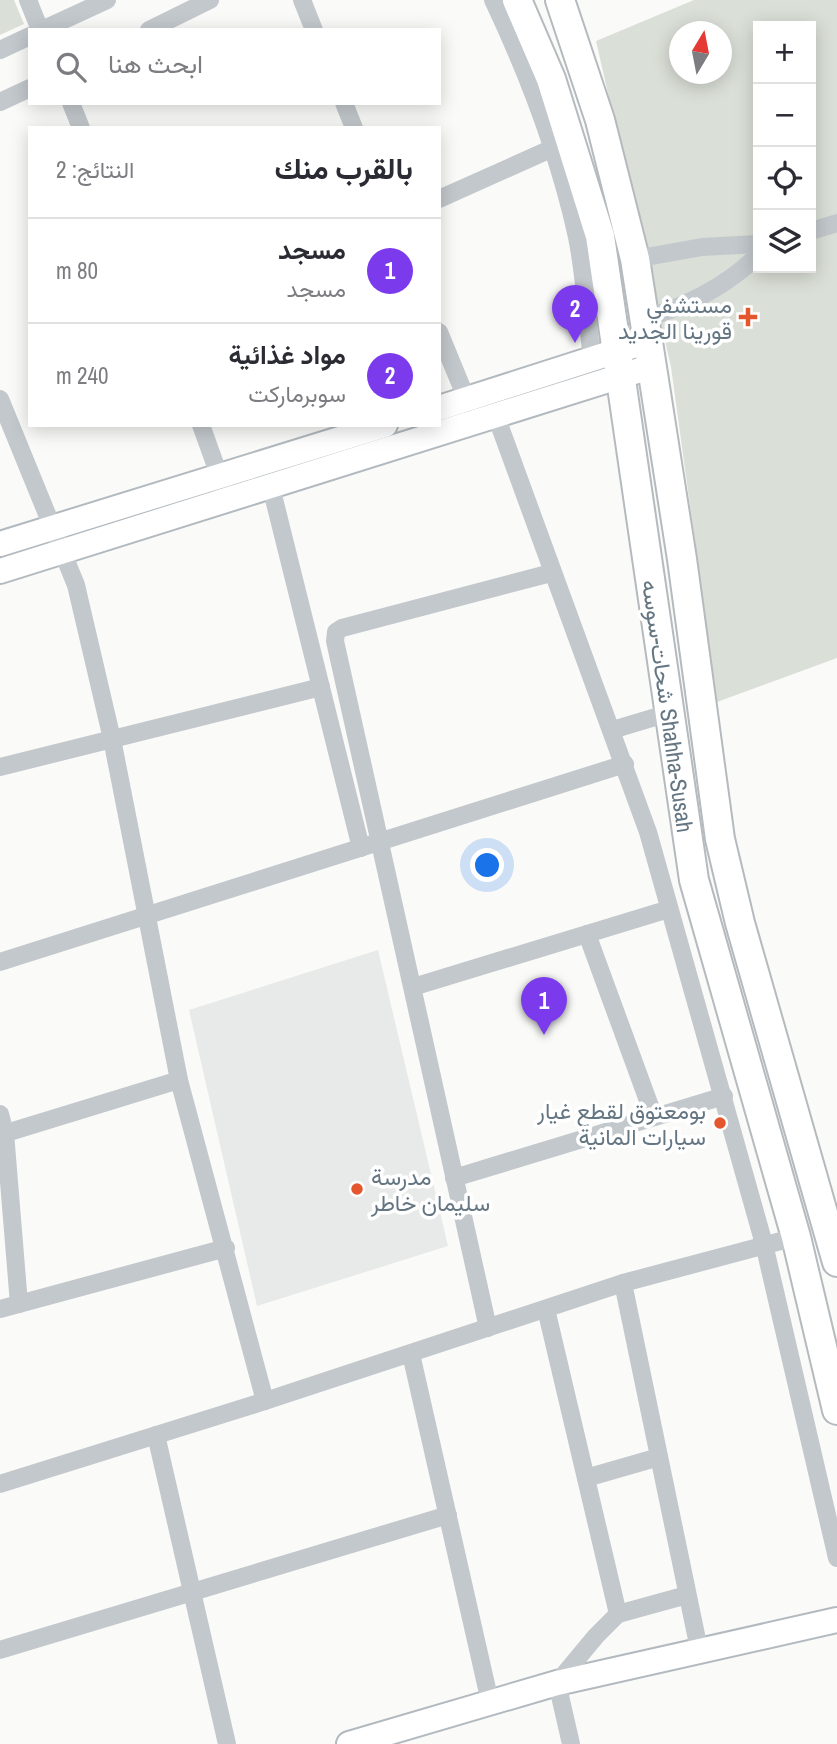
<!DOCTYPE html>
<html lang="ar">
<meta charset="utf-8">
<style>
body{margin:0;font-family:"Archivo Narrow",Vazirmatn,sans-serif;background:#f2f2f3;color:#2b2b33;direction:rtl}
.controls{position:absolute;right:21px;top:21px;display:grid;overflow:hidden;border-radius:0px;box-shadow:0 4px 18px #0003}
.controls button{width:63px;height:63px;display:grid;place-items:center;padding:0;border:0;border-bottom:2px solid #e1e1e2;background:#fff;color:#2b2b33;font:35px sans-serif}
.compass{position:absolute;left:669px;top:21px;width:63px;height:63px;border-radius:50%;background:#fff;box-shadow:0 4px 18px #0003;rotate:10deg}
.you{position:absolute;left:488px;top:866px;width:24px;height:24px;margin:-18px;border:5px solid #fff;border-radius:50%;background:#1a73e8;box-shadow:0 0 0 10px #1a73e833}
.badge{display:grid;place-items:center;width:46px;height:46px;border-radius:50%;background:#7c3aed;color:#fff;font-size:23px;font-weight:700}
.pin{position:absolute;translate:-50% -58px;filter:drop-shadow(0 2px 4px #0008)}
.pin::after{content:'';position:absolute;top:37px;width:24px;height:21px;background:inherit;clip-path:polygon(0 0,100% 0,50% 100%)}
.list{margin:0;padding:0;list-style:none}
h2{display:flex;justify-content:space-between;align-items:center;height:91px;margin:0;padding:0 28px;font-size:30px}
h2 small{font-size:23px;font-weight:400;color:#7c7c81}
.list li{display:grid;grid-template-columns:46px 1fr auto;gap:21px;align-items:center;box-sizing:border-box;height:105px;padding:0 28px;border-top:2px solid #e1e1e2}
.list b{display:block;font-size:26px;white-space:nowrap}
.list p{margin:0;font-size:23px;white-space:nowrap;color:#7c7c81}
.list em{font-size:23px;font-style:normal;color:#7c7c81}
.icon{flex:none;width:38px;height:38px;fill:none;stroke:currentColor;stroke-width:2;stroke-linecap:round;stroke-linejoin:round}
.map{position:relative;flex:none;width:837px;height:1744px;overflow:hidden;direction:ltr}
.search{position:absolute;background:#fff;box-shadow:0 4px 18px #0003;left:28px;top:28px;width:413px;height:77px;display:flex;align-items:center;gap:18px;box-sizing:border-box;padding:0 24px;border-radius:0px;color:#7c7c81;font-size:26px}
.panel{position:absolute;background:#fff;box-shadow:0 4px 18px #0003;left:28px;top:126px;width:413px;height:301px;border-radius:0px;direction:rtl}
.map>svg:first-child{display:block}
.built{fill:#e8e9e9}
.green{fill:#dadfd7;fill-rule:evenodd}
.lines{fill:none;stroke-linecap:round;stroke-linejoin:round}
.secondary-casing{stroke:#b3babf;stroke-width:28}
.primary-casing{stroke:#b5babe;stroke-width:32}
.street{stroke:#c3c8cc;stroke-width:18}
.secondary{stroke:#fff;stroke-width:24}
.primary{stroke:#fff;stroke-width:28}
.poi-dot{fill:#e4572e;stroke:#fff;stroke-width:2.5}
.labels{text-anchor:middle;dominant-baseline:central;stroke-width:7;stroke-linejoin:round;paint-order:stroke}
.poi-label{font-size:23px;fill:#657683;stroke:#fff;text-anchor:end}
.street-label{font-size:23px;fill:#657683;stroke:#fff}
</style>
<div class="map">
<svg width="837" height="1744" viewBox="0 0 837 1744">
<rect width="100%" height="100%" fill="#fafaf8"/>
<!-- built -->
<path class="built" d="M 378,950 L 448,1246 L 257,1306 L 189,1010 Z"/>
<!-- green -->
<g class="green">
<path d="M 0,0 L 14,0 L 24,24 L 0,35 Z"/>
<path d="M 694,0 L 837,0 L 837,658 L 717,702 L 671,367 L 596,41 ZM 758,26 L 811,26 L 811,268 L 758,268 ZM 680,32 L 722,32 L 722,74 L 680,74 Z"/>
</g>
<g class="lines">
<defs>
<g id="secondary">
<path d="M 439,408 L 648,341"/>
<path d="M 0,544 L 385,425"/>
<path d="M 0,571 L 653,366"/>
<path d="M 349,1744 L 557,1683 L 837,1620"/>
</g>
<g id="primary">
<path d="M 517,0 L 551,79 L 600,236 L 694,880 L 796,1237 L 837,1410"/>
<path d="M 560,0 L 600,120 L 635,259 L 682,559 L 720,839 L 740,923 L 837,1262"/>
</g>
</defs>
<!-- secondary casing -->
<use href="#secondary" class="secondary-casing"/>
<!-- primary casing -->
<use href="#primary" class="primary-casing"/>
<!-- street -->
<g class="street">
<path d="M 28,0 L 40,30"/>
<path d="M 302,0 L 314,30"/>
<path d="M 493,0 C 529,76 559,155 577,237 C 585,277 587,319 592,359"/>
<path d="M 42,30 L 107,0"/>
<path d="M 149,30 L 210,0"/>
<path d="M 0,50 L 30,36"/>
<path d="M 0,102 L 30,88"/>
<path d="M 71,103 L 81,128"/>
<path d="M 344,103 L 354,128"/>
<path d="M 439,199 L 553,148"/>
<path d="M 811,231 L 837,223"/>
<path d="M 635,259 L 702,247 L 758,244"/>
<path d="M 643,319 C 687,306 726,287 758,255"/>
<path d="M 439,332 L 467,400"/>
<path d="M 0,399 L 76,585 L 112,739 L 179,1080 L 265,1401"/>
<path d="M 496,416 L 648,832 L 764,1244 L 837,1558"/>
<path d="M 201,425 L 228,500"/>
<path d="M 271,487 L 361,848"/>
<path d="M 612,730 L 669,713"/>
<path d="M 0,767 L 321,687"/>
<path d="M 587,934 L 654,1117"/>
<path d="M 0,962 L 625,764"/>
<path d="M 413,987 L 669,909"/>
<path d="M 0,1114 L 5,1133 L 19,1304"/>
<path d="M 0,1135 L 179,1080"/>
<path d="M 454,1178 L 724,1096"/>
<path d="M 623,1283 L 699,1649"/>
<path d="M 0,1309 L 226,1248"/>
<path d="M 546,1309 L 618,1614"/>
<path d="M 488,1328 L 335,641 L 336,632 L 342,628 L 551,573"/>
<path d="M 411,1354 L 490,1702"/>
<path d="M 156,1435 L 227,1744"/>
<path d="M 586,1478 L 659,1457"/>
<path d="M 0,1484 L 265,1401 L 623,1283 L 796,1237"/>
<path d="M 0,1650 L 448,1515"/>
<path d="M 571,1744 L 557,1683 L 596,1636 L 618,1614 L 687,1595"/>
</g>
<!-- secondary -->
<use href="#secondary" class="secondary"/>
<!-- primary -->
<use href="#primary" class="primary"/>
</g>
<!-- markers -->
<g class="poi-dot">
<path d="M744.5 306.5h7v7h7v7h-7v7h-7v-7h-7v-7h7z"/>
<circle cx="720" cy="1123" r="7"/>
<circle cx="357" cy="1189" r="7"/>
</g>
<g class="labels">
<!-- poi labels -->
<g class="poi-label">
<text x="732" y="304">مستشفي<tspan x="732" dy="26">قورينا الجديد</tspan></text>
<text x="706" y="1110">بومعتوق لقطع غيار<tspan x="706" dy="26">سيارات المانية</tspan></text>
<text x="371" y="1176" text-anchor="start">مدرسة<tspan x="371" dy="26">سليمان خاطر</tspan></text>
</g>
<!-- street labels -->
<g class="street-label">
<text transform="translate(668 706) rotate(82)">شحات-سوسه Shahha-Susah</text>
</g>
</g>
</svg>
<div class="controls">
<button>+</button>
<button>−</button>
<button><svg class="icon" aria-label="locate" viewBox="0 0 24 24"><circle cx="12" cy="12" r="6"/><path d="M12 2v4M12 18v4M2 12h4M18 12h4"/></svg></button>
<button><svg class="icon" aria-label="layers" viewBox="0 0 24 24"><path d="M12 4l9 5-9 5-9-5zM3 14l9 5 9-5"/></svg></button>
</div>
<svg class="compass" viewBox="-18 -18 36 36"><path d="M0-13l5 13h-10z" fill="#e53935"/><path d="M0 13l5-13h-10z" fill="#7c7c81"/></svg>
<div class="you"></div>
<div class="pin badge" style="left:544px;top:1035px">1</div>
<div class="pin badge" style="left:575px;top:343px">2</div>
<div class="search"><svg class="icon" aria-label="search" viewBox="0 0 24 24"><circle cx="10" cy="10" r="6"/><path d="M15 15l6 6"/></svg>ابحث هنا</div>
<section class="panel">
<h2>بالقرب منك<small>النتائج: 2</small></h2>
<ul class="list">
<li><span class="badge">1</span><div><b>مسجد</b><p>مسجد</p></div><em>80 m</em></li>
<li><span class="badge">2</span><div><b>مواد غذائية</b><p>سوبرماركت</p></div><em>240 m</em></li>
</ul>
</section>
</div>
